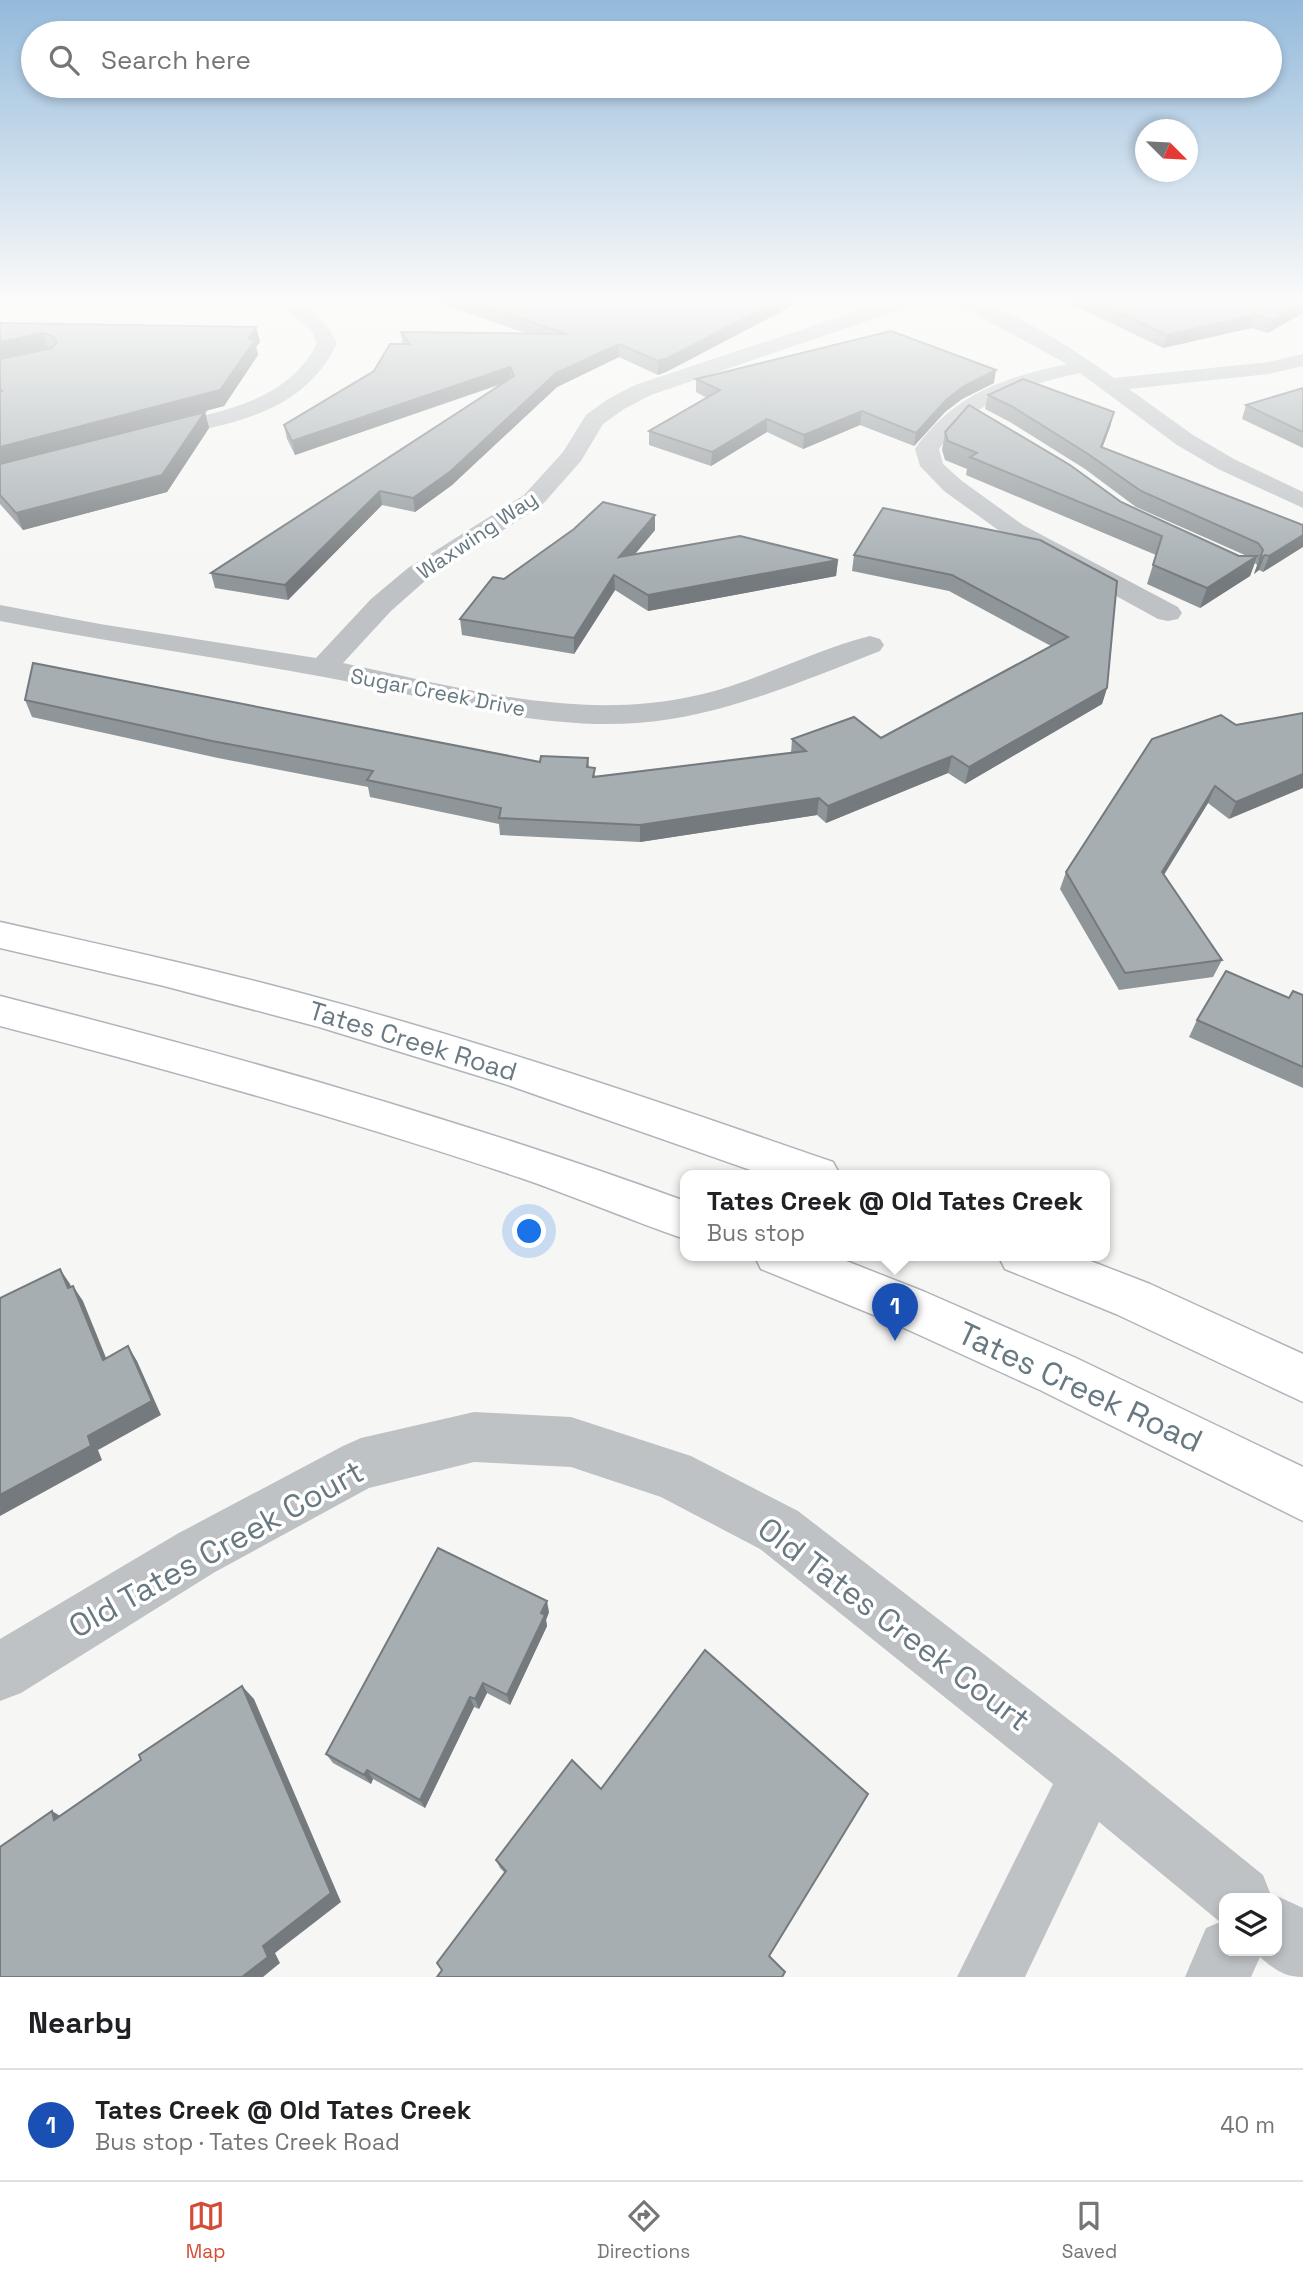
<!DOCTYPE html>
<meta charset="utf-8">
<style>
body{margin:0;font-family:"Space Grotesk",sans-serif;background:#f2f2f2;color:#202124}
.controls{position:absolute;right:21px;bottom:21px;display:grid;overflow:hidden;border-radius:14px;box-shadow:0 4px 10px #0003}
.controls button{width:63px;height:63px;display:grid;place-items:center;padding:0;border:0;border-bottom:2px solid #e0e0e0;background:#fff;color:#202124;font:35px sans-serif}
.compass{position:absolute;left:1135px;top:119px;width:63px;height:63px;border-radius:50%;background:#fff;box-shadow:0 4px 10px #0003;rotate:114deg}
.you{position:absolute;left:530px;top:1232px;width:24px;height:24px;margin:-18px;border:5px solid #fff;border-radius:50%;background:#1a73e8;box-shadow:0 0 0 10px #1a73e833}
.badge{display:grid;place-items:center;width:46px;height:46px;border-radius:50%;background:#d44c36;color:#fff;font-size:23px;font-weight:700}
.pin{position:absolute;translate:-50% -58px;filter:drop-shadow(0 2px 4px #0008)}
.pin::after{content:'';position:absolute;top:37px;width:24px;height:21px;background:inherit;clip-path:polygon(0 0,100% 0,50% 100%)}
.popup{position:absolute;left:680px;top:1170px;width:430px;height:91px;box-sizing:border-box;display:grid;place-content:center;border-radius:14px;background:#fff;filter:drop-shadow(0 2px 5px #0005);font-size:23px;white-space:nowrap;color:#757577}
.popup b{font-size:26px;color:#202124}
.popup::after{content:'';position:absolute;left:50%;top:100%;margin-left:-14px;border:14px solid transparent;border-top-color:#fff}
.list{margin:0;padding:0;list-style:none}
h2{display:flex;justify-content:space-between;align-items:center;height:91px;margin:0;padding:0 28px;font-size:30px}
h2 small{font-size:23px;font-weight:400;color:#757577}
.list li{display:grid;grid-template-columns:46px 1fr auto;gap:21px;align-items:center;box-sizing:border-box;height:112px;padding:0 28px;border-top:2px solid #e0e0e0}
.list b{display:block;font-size:26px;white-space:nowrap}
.list p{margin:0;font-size:23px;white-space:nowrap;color:#757577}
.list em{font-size:23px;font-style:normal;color:#757577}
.icon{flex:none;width:38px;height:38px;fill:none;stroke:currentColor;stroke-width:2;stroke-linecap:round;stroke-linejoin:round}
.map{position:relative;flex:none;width:1303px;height:1977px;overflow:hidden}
.search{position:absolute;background:#fff;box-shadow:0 4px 10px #0003;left:21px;right:21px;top:21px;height:77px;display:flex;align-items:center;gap:18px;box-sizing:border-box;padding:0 24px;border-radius:38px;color:#757577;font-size:26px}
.sheet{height:203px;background:#fff}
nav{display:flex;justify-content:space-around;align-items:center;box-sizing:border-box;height:98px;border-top:2px solid #e0e0e0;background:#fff;font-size:19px;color:#757577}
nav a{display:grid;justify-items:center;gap:4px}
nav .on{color:#d44c36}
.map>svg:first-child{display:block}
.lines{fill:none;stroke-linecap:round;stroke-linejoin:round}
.major-casing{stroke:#afb5b8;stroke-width:3}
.minor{fill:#bec2c5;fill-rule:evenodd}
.major{fill:#fff;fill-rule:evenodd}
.wall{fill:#8f9699}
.shaded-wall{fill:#747a7d}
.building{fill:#a6aeb2;stroke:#747a7d;stroke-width:2}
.labels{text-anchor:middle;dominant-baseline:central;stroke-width:7;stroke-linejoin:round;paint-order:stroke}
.far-street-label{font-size:21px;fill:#687982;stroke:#fff}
.street-label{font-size:26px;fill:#687982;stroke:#fff}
.near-street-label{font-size:32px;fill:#687982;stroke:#fff}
</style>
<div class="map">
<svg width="1303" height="1977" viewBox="0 0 1303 1977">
<rect width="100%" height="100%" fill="#f6f6f4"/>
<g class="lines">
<defs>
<g id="major">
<path d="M 0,922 C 107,946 214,969 319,998 C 493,1045 663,1103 833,1162 L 840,1175 L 765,1175 L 505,1084 L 319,1027 L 164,986 L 0,948 Z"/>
<path d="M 0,996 C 232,1055 460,1119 685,1201 L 685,1239 C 630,1220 576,1197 521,1178 C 349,1120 175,1071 0,1026 Z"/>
<path d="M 754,1255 L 831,1255 L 925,1292 L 1076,1358 L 1303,1467 L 1303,1521 L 1040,1390 L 891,1322 L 761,1269 Z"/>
<path d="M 998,1255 L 1075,1255 L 1150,1284 L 1303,1354 L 1303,1402 L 1116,1314 L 1005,1269 Z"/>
</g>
</defs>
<!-- major casing -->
<use href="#major" class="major-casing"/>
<!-- minor -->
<g class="minor">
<path d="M 278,302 C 309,302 323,316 337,343 C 303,416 227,424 156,440 L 148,438 L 145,433 L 148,428 C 210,413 286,406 317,343 L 311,330 Z"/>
<path d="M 884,302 L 913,302 L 911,306 L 651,395 L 624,409 L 603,424 L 581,461 L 542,505 L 426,580 L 391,611 L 343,663 C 458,687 576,722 694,696 C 755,683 810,651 870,636 L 880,639 L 884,645 L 880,651 C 802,681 722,717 637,723 C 530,730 428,696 324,677 C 216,657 108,642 0,621 L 0,605 L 100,624 L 316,658 L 371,599 L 408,568 L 524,495 L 563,452 L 586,415 L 608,399 L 635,385 Z"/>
<path d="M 953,302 C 961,302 972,301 980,303 C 1025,317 1076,351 1114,378 L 1269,362 L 1303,354 L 1303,366 L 1269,374 L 1129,389 L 1193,435 L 1234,459 L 1303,492 L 1303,508 L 1218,469 L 1177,445 L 1080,373 C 1026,385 971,401 939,449 L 943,464 L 962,481 L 1023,525 L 1178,607 L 1182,613 L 1178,619 L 1168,621 L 1158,619 L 1005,535 L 944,491 L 920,466 L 915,449 C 954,394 1003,378 1067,364 Z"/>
<path d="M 474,1412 L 571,1417 L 691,1456 L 798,1511 L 1112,1753 L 1263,1875 L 1272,1898 L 1224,1898 L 1224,1951 L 1277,1951 L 1277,1898 L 1272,1898 L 1277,1896 L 1303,1908 L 1303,1977 C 1283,1977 1274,1969 1260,1957 L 1251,1977 L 1185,1977 L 1206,1928 L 1220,1922 L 1099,1822 L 1025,1977 L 957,1977 L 1053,1784 L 760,1549 L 661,1497 L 571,1467 L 474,1462 L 369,1488 L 215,1572 L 21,1693 L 0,1701 L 0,1639 L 177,1534 L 343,1446 L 361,1438 Z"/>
</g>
<!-- major -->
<use href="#major" class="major"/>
</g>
<!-- wall -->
<g class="wall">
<path d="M 437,302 L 799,302 L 668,371 L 658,375 L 619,357 L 557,387 L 452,485 L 415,512 L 382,505 L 288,600 L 215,588 L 211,573 L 505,383 L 295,455 L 287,439 L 284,425 L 374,371 L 402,344 L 401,332 L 528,334 Z"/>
<path d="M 1067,302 L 1303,302 L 1268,333 L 1251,328 L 1163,348 Z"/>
<path d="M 0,323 L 256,327 L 260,342 L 256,347 L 258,355 L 224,406 L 81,444 L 205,412 L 209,428 L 167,492 L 23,530 L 0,504 L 0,359 L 50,349 L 0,358 Z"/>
<path d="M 696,379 L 994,383 L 962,399 L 945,412 L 914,446 L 860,425 L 803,449 L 767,432 L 711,466 L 649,445 L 649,431 L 707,398 L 696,392 Z"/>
<path d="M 1303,388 L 1303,448 L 1242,419 L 1246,405 Z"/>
<path d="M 988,395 L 1114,412 L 1110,427 L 1102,448 L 1303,525 L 1263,572 L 1259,570 L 1254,574 L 1257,565 L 1255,563 L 1250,576 L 1200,608 L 1147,584 L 1156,555 L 966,475 L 967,469 L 945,460 L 942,450 L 945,432 L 1121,502 L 1239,556 L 1247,556 L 1136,507 L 1085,469 L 1010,422 L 985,409 Z"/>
<path d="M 655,515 L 655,530 L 635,554 L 838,560 L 836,576 L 648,611 L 615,590 L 574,654 L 462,635 L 460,619 Z"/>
<path d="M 1040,540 L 1107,688 L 1102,704 L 965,784 L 948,773 L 826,823 L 817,815 L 640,842 L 500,835 L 499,824 L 370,797 L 368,787 L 218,758 L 32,717 L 25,700 L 540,762 L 588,758 L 589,767 L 596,777 L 791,753 L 792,739 L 881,738 L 1051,646 L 949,591 L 852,571 L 854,555 Z"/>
<path d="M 1303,713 L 1229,819 L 1208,803 L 1164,875 L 1222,960 L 1213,977 L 1119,990 L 1060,889 L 1066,872 L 1236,725 Z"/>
<path d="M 1303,995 L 1303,1088 L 1189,1037 L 1197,1020 Z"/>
<path d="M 549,1612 L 546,1620 L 547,1626 L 510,1705 L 487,1693 L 479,1709 L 474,1707 L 425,1808 L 373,1779 L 371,1784 L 333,1763 L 326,1754 Z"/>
<path d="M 601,1789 L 868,1794 L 505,1873 L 500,1868 L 496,1860 Z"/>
</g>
<!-- shaded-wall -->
<g class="shaded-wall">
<path d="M 776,302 L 799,302 L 668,371 L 658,375 L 658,361 Z"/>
<path d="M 1303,303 L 1303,313 L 1268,333 L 1273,320 Z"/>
<path d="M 1255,315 L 1251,328 L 1163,348 L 1167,335 Z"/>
<path d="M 256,327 L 260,342 L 256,347 L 258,355 L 224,406 L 0,465 L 0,447 L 248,339 Z"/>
<path d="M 43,333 L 48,348 L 0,358 L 0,342 Z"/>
<path d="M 619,344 L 619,357 L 557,387 L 452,485 L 415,512 L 413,498 L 556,373 Z"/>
<path d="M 510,367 L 511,380 L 295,455 L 292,441 Z"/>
<path d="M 996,370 L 994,383 L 962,399 L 945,412 L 914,446 L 916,433 L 947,399 L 964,386 Z"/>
<path d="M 862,411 L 860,425 L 803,449 L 804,435 Z"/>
<path d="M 205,412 L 209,428 L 167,492 L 23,530 L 16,513 Z"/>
<path d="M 1114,412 L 1110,427 L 1097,462 L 1101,447 Z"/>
<path d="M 767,419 L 767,432 L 711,466 L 712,452 Z"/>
<path d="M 380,491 L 382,505 L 288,600 L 285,585 Z"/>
<path d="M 655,515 L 655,530 L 620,572 L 619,557 Z"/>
<path d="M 1303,535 L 1303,547 L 1263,572 L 1269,556 Z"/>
<path d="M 1265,555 L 1259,570 L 1254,574 L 1260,558 Z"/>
<path d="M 1257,556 L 1250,576 L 1200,608 L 1207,588 Z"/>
<path d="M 838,560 L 836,576 L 648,611 L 648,595 Z"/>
<path d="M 614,575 L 615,590 L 574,654 L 574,638 Z"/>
<path d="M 1107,688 L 1102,704 L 965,784 L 969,767 Z"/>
<path d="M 952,756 L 948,773 L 826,823 L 828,806 Z"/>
<path d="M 1303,774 L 1303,788 L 1229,819 L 1236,802 Z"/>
<path d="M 1215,786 L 1208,803 L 1155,889 L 1162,872 Z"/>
<path d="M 819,798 L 817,815 L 640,842 L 640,825 Z"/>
<path d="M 60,1269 L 70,1284 L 78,1304 L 68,1288 Z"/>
<path d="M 73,1286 L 83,1301 L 113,1375 L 103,1360 Z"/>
<path d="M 128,1346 L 137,1361 L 161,1415 L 98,1450 L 102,1460 L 0,1516 L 0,1495 L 88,1436 Z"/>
<path d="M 547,1601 L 549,1612 L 546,1620 L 547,1626 L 510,1705 L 507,1695 Z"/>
<path d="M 483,1683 L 487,1693 L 479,1709 L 475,1699 Z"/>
<path d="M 242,1686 L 254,1699 L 341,1902 L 275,1953 L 280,1963 L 263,1977 L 242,1977 L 263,1946 Z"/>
<path d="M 470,1697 L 474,1707 L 425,1808 L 420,1800 Z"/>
<path d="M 367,1770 L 373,1779 L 371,1784 L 364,1775 Z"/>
<path d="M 52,1811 L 70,1822 L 54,1820 Z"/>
</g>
<!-- building -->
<g class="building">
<path d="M 472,302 L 776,302 L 668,358 L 658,361 L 619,344 L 556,373 L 451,471 L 413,498 L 380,491 L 285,585 L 211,573 L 514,376 L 510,367 L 292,441 L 284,425 L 374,371 L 390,344 L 410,344 L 401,332 L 567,334 Z"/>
<path d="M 1095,302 L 1303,302 L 1303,303 L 1273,320 L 1255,315 L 1167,335 Z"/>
<path d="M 0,323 L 256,327 L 248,339 L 255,340 L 220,390 L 0,447 L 0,392 L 2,391 L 0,389 L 0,359 L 52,348 L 57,342 L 53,336 L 43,333 L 0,342 Z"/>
<path d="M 891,331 L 996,370 L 964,386 L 947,399 L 916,433 L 862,411 L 804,435 L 767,419 L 712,452 L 649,431 L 720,390 L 696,379 Z"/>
<path d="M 1023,379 L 1114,412 L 1101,447 L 1303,525 L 1303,535 L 1269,556 L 1265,555 L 1260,558 L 1263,550 L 1258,543 L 1141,491 L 1088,454 L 1013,407 L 988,395 Z"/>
<path d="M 1303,388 L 1303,432 L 1246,405 Z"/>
<path d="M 969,405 L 1070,465 L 1121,502 L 1239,556 L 1257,556 L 1207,588 L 1153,565 L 1162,536 L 970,457 L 977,453 L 948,441 L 945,432 Z"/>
<path d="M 205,412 L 162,475 L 16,513 L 0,495 L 0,464 Z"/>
<path d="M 603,502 L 655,515 L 619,557 L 740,536 L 838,560 L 648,595 L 614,575 L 574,638 L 460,619 L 493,577 L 504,579 L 574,529 Z"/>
<path d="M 883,508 L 1040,540 L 1117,581 L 1107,688 L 969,767 L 952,756 L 828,806 L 819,798 L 640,825 L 499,818 L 501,808 L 367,780 L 373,771 L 212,741 L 25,700 L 33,663 L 540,762 L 541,756 L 588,758 L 587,767 L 595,768 L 593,777 L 806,751 L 792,739 L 854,717 L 881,738 L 1068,637 L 952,575 L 854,555 Z"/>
<path d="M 1303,713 L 1303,774 L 1236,802 L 1215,786 L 1162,872 L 1222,960 L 1125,973 L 1066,872 L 1152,739 L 1221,715 L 1236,725 Z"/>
<path d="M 1226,971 L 1289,998 L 1293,991 L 1303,995 L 1303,1067 L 1197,1020 Z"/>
<path d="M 60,1269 L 68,1288 L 73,1286 L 103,1360 L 128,1346 L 152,1401 L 88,1436 L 91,1446 L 0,1495 L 0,1298 Z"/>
<path d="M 438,1548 L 547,1601 L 541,1613 L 545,1615 L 507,1695 L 483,1683 L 475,1699 L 470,1697 L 420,1800 L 367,1770 L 364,1775 L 326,1754 Z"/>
<path d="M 705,1650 L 868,1794 L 769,1956 L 785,1972 L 782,1977 L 437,1977 L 442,1970 L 437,1963 L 506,1871 L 496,1860 L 572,1760 L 601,1789 Z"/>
<path d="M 242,1686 L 331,1893 L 263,1946 L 268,1957 L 242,1977 L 0,1977 L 0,1847 L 52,1811 L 54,1820 L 141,1760 L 139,1755 Z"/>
</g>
<!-- sky -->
<linearGradient id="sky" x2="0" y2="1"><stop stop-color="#94badb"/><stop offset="0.52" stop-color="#fbfbfa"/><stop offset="1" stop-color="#fbfbfa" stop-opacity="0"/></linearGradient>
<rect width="1303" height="579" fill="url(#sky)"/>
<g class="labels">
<!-- far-street labels -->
<g class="far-street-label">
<text transform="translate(477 535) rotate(-34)">Waxwing Way</text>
<text transform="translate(438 692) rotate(11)">Sugar Creek Drive</text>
</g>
<!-- street labels -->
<g class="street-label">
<text transform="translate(413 1041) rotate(17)">Tates Creek Road</text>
</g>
<!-- near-street labels -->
<g class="near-street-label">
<text transform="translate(1080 1387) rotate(25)">Tates Creek Road</text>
<text transform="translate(216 1549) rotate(-29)">Old Tates Creek Court</text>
<text transform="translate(894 1624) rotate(37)">Old Tates Creek Court</text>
</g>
</g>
</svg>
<div class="controls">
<button><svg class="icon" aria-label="layers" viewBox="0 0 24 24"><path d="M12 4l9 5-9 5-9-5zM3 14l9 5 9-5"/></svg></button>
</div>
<svg class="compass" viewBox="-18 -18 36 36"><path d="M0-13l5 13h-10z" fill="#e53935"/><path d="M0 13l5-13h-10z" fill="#757577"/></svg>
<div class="you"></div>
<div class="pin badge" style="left:895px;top:1341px;background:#1a4fb4">1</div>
<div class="popup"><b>Tates Creek @ Old Tates Creek</b>Bus stop</div>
<div class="search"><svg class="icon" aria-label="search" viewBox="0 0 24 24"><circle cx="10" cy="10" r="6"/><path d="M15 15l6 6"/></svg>Search here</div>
</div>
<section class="sheet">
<h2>Nearby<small></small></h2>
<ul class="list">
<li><span class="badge" style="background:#1a4fb4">1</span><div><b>Tates Creek @ Old Tates Creek</b><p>Bus stop · Tates Creek Road</p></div><em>40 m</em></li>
</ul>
</section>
<nav>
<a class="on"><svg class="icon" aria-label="map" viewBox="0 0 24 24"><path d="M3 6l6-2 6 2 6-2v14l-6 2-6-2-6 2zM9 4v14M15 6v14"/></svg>Map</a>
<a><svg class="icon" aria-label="directions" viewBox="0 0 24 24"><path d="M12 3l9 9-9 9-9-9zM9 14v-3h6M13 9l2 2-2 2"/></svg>Directions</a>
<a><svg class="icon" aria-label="saved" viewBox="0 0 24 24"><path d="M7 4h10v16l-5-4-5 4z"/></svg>Saved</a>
</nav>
